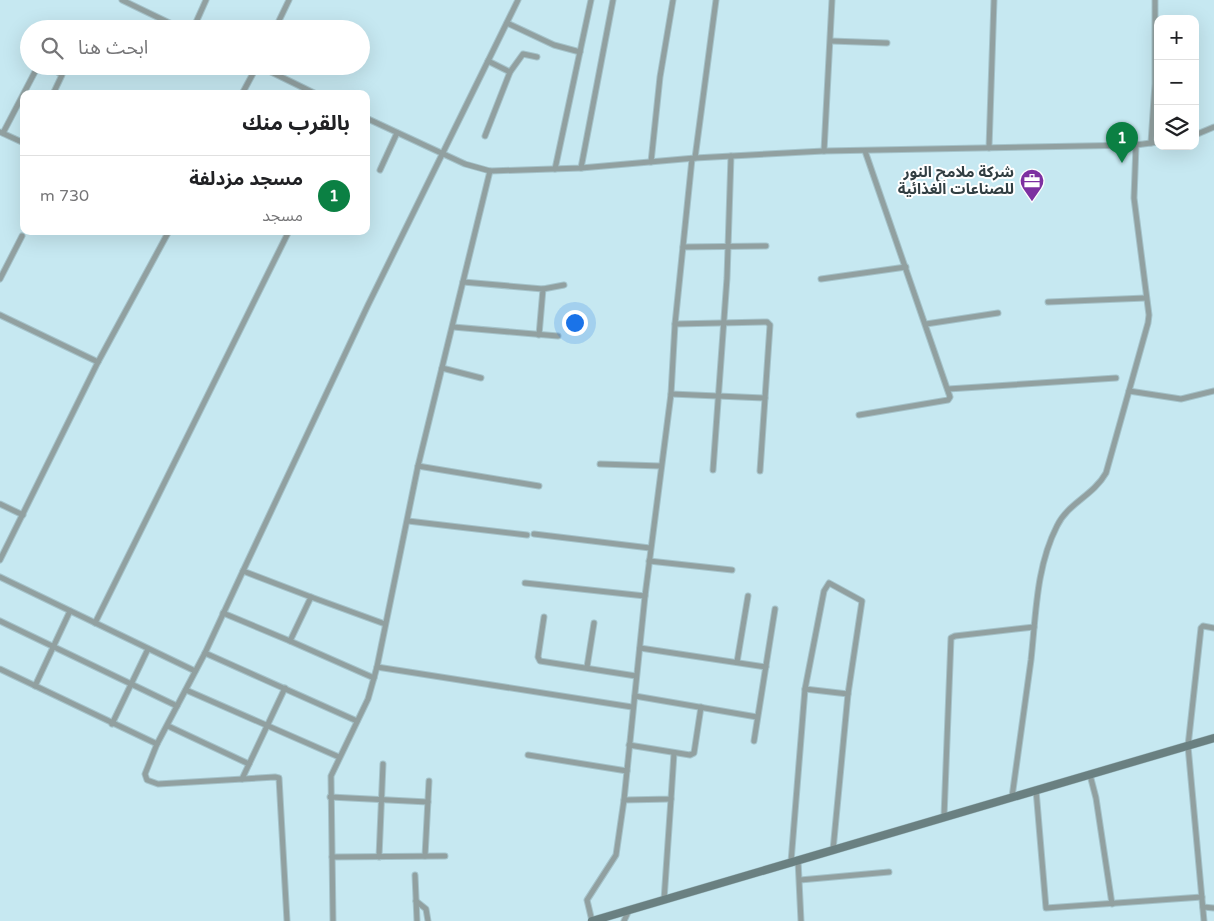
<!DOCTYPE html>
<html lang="ar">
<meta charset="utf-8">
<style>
body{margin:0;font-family:"Varela Round","Noto Sans Arabic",sans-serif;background:#f2f2f2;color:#202124;direction:rtl}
.controls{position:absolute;right:15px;top:15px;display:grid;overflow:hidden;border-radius:10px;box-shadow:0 5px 20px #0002}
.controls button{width:45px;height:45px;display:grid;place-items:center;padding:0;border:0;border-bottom:1px solid #e0e0e0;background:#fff;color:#202124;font:25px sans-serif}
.you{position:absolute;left:574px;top:322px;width:18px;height:18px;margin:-12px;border:4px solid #fff;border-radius:50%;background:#1a73e8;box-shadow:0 0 0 8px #1a73e833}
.badge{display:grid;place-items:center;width:32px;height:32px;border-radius:50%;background:#0b8043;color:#fff;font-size:16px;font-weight:700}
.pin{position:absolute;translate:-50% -41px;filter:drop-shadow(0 1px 2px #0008)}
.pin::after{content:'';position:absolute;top:26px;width:18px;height:15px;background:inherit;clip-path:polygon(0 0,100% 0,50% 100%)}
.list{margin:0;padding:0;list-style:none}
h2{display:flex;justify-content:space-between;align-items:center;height:65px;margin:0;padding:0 20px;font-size:21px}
h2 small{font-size:16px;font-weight:400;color:#757577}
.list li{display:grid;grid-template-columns:32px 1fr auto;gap:15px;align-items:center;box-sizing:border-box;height:80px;padding:0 20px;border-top:1px solid #e0e0e0}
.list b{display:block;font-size:19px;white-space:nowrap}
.list p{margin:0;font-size:16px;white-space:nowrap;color:#757577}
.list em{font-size:16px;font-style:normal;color:#757577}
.icon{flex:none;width:28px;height:28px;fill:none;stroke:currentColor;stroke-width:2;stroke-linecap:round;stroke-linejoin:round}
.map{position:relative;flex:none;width:1214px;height:921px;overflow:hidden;direction:ltr}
.search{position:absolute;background:#fff;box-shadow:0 5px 20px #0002;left:20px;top:20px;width:350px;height:55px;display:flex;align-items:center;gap:12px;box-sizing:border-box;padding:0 18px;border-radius:28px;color:#757577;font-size:19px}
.panel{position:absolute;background:#fff;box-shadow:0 5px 20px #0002;left:20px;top:90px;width:350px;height:145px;border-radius:10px;direction:rtl}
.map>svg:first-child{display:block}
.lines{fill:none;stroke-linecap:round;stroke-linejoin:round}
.minor-casing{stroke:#a5c3ca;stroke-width:7}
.secondary-casing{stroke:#a5c3ca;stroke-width:9}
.minor{stroke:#91a0a0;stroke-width:5}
.secondary{stroke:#6a8081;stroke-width:8}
.labels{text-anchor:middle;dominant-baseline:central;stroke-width:4;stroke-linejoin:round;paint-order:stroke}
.poi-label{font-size:15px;font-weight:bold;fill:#313e42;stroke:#fff;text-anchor:end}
</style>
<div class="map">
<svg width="1214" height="921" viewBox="0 0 1214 921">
<rect width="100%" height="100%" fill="#c6e8f1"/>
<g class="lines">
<defs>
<g id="minor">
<path d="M 122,0 L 182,29"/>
<path d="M 507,23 L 554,45 L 580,52"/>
<path d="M 193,29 L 206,0"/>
<path d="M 275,29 L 289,0"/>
<path d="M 831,41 L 887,43"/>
<path d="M 49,66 L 62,75 L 53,94"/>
<path d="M 259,66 L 316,94"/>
<path d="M 510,72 L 523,54 L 537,57"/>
<path d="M 242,94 L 257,66"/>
<path d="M 366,118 L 465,164 L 490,171 L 581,168 L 695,158 L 824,151 L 1136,145 L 1158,142"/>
<path d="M 0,132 L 24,143"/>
<path d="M 3,133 L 38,66"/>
<path d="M 1195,135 L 1214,127"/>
<path d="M 485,136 L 510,72 L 488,61"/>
<path d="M 1151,143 L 1155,84 L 1155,0"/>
<path d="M 989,148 L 994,0"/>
<path d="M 824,151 L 832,0"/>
<path d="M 695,158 L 716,0"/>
<path d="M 651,162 L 660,77 L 673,0"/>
<path d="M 581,168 L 613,0"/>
<path d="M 555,169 L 591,0"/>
<path d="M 380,170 L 397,133"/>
<path d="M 683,247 L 766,246"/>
<path d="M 0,279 L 22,236"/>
<path d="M 821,279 L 906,267"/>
<path d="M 463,282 L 543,289 L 539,335"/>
<path d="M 543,289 L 564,285"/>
<path d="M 1048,302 L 1146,298"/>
<path d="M 0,315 L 98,362"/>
<path d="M 675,324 L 767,322 L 770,325 L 760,471"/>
<path d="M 926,324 L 998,313"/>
<path d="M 453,327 L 558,336"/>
<path d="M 442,368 L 481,378"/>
<path d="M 948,389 L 1116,378"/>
<path d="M 1129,391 L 1181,399 L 1214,391"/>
<path d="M 671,394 L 765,398"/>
<path d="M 859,415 L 948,400 L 950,397 L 865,151"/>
<path d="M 600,464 L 661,466"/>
<path d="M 418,466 L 539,486"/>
<path d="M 713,470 L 727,278 L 731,156"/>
<path d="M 0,504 L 23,515"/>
<path d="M 408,521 L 527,535"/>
<path d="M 534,534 L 650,548"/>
<path d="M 0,560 L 98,362 L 169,231"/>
<path d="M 649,561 L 732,570"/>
<path d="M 243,571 L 205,653 L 157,744 L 145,774 L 147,780 L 158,784 L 275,777 L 279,778 L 287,921"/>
<path d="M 0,577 L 195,671"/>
<path d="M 525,583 L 645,596"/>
<path d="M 311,597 L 385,624"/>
<path d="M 223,613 L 290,641 L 311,597 L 243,571 L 368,305 L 518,0"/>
<path d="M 544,617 L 538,657 L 540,661 L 636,676"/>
<path d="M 0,621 L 177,706"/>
<path d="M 95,623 L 289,231"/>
<path d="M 290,641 L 374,678"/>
<path d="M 640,648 L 766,667"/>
<path d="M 205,653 L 357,721"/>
<path d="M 737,662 L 748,596"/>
<path d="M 377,667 L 632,707"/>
<path d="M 587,667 L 594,623"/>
<path d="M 0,669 L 157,744"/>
<path d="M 35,686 L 70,611"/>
<path d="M 805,689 L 848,694"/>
<path d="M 186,690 L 339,757"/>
<path d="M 635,696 L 757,717"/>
<path d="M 112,724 L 148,649"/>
<path d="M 168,726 L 249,764"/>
<path d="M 754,741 L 775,609"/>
<path d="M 629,745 L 690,755 L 694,753 L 701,707"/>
<path d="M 528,755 L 627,771"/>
<path d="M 1090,775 L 1096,798 L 1112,904"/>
<path d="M 242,779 L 285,688"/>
<path d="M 1036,790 L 1046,908 L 1202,897"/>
<path d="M 330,797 L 428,802"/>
<path d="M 1012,797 C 1018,751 1025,706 1031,660 C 1036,615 1036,567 1057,526 C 1068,503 1093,496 1106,473 L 1148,323 L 1149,315 L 1134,198 L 1136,145"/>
<path d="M 624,800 L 671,799 L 674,753"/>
<path d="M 944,817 L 951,638 L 955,636 L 1034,627"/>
<path d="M 425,856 L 429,781"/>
<path d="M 332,857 L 445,856"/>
<path d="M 379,857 L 383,764"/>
<path d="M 798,860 L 801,921"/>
<path d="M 791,862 L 805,689 L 824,591 L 829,583 L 862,601 L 848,694 L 833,850"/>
<path d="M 415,875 L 417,921"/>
<path d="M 800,880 L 889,872"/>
<path d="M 664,900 L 671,799"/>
<path d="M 416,901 L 426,909 L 428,921"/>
<path d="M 1203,907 L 1214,908"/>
<path d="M 333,921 L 331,776 L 368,699 L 377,667 L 418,466 L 490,171"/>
<path d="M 592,921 L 587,900 L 616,855 L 624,800 L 645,596 L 671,394 L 675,324 L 692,159"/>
<path d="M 624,921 L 629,910"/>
<path d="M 1204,921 L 1188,746 L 1201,628 L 1203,626 L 1214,628"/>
</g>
<path id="secondary" d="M 592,921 L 1214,738"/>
</defs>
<!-- minor casing -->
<use href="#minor" class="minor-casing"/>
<!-- secondary casing -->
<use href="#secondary" class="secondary-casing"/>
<!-- minor -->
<use href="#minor" class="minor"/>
<!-- secondary -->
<use href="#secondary" class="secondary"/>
</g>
<!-- icons -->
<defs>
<symbol id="office-pin" viewBox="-11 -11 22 30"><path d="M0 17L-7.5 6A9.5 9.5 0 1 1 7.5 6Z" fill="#7d30a1" stroke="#fff"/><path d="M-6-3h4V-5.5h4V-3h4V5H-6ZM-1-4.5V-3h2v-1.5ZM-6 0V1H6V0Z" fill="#fff"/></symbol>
</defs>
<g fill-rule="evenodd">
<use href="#office-pin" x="1018" y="167" width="28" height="38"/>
</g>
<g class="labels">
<!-- poi labels -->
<g class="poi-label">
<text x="1014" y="172">شركة ملامح النور<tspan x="1014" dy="17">للصناعات الغذائية</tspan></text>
</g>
</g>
</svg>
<div class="controls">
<button>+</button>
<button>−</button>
<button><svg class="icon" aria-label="layers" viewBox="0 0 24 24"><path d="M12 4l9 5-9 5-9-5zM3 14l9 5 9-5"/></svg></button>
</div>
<div class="you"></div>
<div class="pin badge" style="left:1122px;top:163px">1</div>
<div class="search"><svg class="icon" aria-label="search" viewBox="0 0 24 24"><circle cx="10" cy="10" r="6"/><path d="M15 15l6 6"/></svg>ابحث هنا</div>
<section class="panel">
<h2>بالقرب منك<small></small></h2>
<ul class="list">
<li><span class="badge">1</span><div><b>مسجد مزدلفة</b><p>مسجد</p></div><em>730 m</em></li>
</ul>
</section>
</div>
